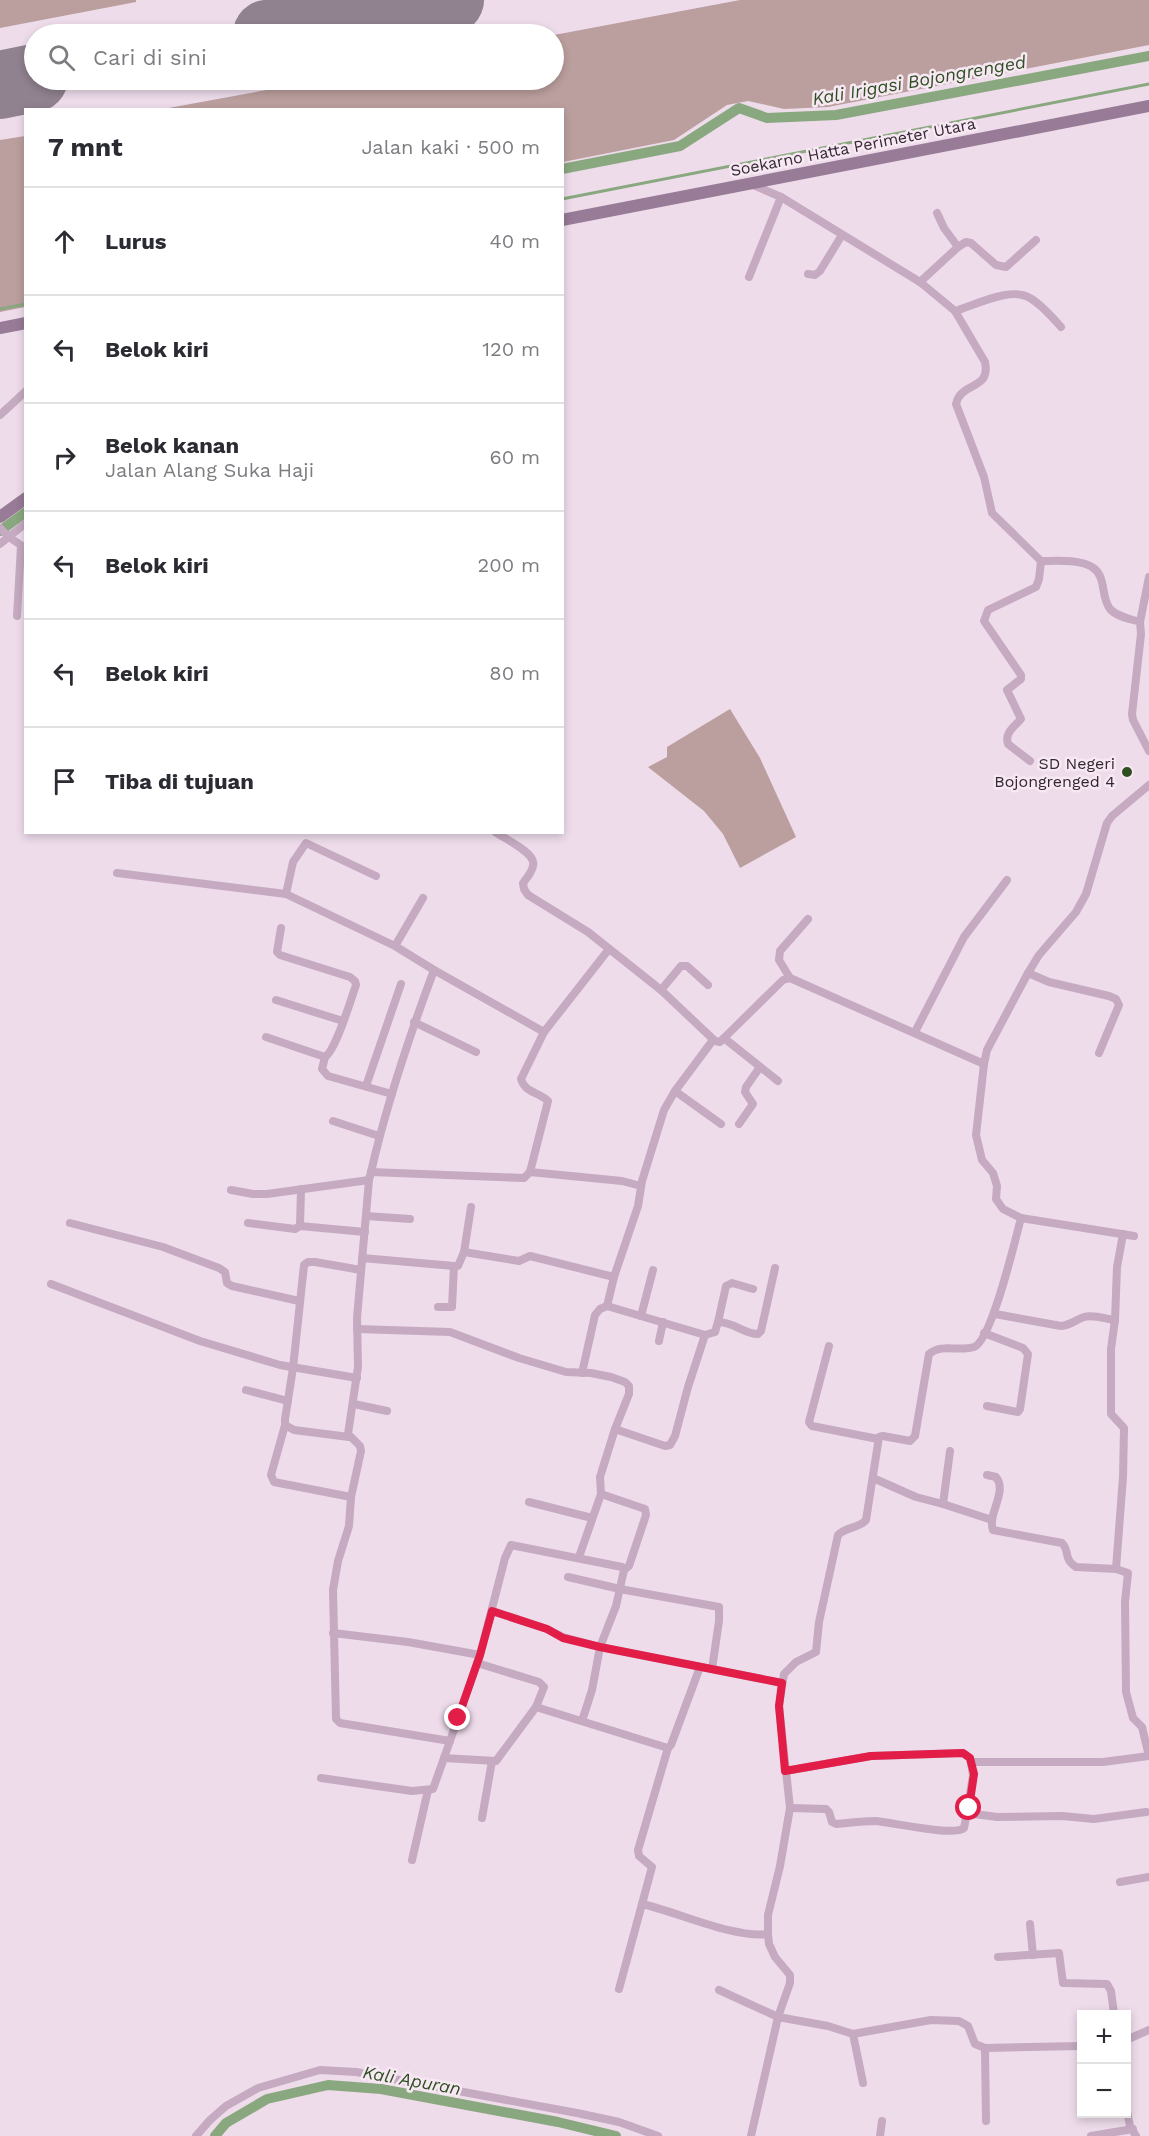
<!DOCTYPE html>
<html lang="id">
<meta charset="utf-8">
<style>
body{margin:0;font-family:"Work Sans",sans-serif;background:#f7f7f7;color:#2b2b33}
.controls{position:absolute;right:18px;bottom:18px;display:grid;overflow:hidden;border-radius:0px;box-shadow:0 3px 9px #0003}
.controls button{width:54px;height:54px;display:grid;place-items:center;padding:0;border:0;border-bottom:2px solid #e1e1e2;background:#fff;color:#2b2b33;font:30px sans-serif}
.stop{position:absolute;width:18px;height:18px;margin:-14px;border:4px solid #e11d48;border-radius:50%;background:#fff}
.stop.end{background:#e11d48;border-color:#fff;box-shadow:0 2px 6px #0008}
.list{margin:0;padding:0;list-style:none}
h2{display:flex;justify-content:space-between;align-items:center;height:78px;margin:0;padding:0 24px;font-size:26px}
h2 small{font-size:20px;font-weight:400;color:#7c7c81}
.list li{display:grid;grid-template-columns:39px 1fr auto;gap:18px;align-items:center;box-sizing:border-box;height:108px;padding:0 24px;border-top:2px solid #e1e1e2}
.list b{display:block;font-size:22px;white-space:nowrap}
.list p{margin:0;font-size:20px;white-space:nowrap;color:#7c7c81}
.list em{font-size:20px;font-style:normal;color:#7c7c81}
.icon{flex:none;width:33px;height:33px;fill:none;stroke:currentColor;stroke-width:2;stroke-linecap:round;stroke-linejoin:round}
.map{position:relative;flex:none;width:1149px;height:2136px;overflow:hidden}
.search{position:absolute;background:#fff;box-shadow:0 3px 9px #0003;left:24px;top:24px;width:540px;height:66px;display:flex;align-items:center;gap:15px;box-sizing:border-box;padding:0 21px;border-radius:33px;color:#7c7c81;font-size:22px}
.panel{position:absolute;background:#fff;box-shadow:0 3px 9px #0003;left:24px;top:108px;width:540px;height:726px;border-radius:0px}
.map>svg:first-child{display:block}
.green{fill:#bb9f9e}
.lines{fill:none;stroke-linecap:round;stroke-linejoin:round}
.stream{stroke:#8aa87f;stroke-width:3}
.canal{stroke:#8aa87f;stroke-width:10}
.runway{stroke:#90828f;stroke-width:68}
.street{stroke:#c5aac1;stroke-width:8}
.secondary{stroke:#987b97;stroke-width:12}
.route{stroke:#e11d48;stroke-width:8}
.poi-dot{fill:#2f4f23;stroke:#f7e8f3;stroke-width:2}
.labels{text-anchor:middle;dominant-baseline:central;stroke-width:5;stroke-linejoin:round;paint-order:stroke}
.street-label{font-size:16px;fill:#332833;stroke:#f7e8f3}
.poi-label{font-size:16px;fill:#332833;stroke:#f7e8f3;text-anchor:end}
.water-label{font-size:18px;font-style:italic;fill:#2f4f23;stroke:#f7e8f3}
</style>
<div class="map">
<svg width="1149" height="2136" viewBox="0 0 1149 2136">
<rect width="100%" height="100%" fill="#eedceb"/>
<!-- green -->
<g class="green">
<path d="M 0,0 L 136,0 L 136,2 L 0,28 Z"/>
<path d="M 740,0 L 1149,0 L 1149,45 L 828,107 L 784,109 L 748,101 L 727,105 L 674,140 L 563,162 L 562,110 L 163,109 L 321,80 L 554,80 L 554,35 Z"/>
<path d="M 25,136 L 25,307 L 0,312 L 0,140 Z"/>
<path d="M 730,709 L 760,758 L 796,837 L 740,868 L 723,834 L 704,811 L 648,767 L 667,757 L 667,747 Z"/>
</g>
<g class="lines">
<!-- stream -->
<g class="stream">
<path d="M 562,199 L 1149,84"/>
<path d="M 0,309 L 26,304"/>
</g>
<!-- canal -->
<g class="canal">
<path d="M 562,169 L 680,146 L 739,108 L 767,118 L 836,115 L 1149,56"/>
<path d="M 0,531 L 26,512"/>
<path d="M 215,2136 L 226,2123 L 267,2099 L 328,2085 L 381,2089 L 558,2122 L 616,2136"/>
</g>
<!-- runway -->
<g class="runway">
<path d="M 267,34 L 450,0"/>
<path d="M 0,85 L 34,78"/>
</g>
<!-- street -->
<g class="street">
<path d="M 751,184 L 781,197 L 920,282 L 955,311 L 985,362 C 991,391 961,381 956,404 L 984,477 L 992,513 L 1041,561 C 1057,561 1078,559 1092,567 C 1107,576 1100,596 1110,609 C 1117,617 1131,619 1140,622 L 1141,634 L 1132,714 L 1133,720 L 1149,751"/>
<path d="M 958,247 L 966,242 L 971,243 L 996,265 L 1006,267 L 1036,240"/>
<path d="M 808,274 L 815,275 L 820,271 L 842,235"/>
<path d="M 749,277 L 781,197"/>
<path d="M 920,282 L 958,247 L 944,228 L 937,213"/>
<path d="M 955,311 C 975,305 1012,286 1030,298 C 1042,305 1052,317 1061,327"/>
<path d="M 0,415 L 26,391"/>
<path d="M 0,528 L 9,537 L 25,548"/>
<path d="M 0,544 L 26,523"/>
<path d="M 17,616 L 21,546"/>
<path d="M 1140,622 L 1149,577"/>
<path d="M 1030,761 L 1008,744 C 1004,733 1015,726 1021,719 L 1007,690 L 1021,679 L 1021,675 L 984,621 L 988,610 L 1036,587 L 1039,579 L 1041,561"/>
<path d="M 495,832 C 505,839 537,853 533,866 C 532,872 527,878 523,883 L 524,889 L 528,895 L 588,932 L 661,990 L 715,1041 L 720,1042 L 724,1038 L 783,980 L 790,978 L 984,1064"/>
<path d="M 117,873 L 286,894 L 395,946 L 434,970 L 544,1032"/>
<path d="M 286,894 L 293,862 L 306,843 L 376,876"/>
<path d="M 281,928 L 277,952 L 280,955 L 350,977 L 355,981 L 356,985 C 351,999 336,1050 325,1057"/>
<path d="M 395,946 L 423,898"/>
<path d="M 1028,973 L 1049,982 L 1109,996 L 1116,999 L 1119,1005 L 1099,1053"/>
<path d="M 790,978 L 779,960 L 780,951 L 808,919"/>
<path d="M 661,990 L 681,966 L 687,966 L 708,985"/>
<path d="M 276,1000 L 343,1021"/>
<path d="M 414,1022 L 476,1052"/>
<path d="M 915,1032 L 964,937 L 1007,880"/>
<path d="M 266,1037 L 325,1057 L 322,1069 L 328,1076 L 392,1094"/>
<path d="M 724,1038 L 778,1081"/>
<path d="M 366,1086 L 401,984"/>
<path d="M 675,1091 L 721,1124"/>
<path d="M 333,1121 L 379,1136"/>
<path d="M 739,1124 L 753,1104 L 745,1092 L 746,1087 L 760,1067"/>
<path d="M 371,1172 C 387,1102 409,1037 434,970"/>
<path d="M 530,1172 L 622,1181 L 641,1186"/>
<path d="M 301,1189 L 300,1226 L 365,1232"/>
<path d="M 231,1190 L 253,1194 L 267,1194 L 369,1180"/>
<path d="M 366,1216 L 410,1219"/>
<path d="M 1021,1218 L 1134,1236"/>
<path d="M 70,1223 L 163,1247 L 219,1268 L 225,1272 L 227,1283 L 232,1286 L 299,1301"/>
<path d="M 248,1223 L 295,1229 L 300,1226"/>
<path d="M 464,1252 L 471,1207"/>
<path d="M 362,1258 L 454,1266 L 458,1266 L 464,1252 L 519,1261 L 530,1256 L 614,1277"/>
<path d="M 51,1284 L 200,1341 L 280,1365 L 357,1378"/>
<path d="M 607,1306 L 614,1277 L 638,1206 L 642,1181 L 664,1110 L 675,1091 L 713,1040"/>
<path d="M 438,1307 L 452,1307 L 454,1266"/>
<path d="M 995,1314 L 1061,1326 C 1071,1325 1075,1320 1084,1317 C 1093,1314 1106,1319 1115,1320 L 1111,1349 L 1111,1414 L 1124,1428 L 1123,1477 L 1116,1569"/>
<path d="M 641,1316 L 653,1270"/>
<path d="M 1115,1320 L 1117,1267 L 1123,1234"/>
<path d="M 718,1322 L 726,1286 L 732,1283 L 753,1289"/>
<path d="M 357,1329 L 450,1332 L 519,1358 L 566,1372 L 591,1373 L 611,1377 L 625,1382 L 629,1386 L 629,1394 L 615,1429 L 600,1477 L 601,1494 L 579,1557"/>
<path d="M 984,1333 L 1023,1348 L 1028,1354 L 1020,1409 L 1018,1412 L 987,1406"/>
<path d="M 659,1341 L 663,1322"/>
<path d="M 829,1346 L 809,1422 L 812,1426 L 878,1439"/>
<path d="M 582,1373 L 595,1315 L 600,1309 L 607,1306 L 705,1335 L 715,1332 L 718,1322 C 734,1322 744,1334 758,1334 L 761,1331 L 775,1268"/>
<path d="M 246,1390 L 288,1401"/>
<path d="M 354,1404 L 387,1411"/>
<path d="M 285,1425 L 271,1475 L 274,1482 L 351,1497"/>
<path d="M 615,1429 L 665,1446 L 670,1445 L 675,1436 L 688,1387 L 705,1335"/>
<path d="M 349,1437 L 294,1430 L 285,1425 L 285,1419 L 293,1368 L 304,1265 L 308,1262 L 315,1262 L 361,1270"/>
<path d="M 987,1475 L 996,1477 C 1008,1492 987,1514 993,1530 L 1062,1543 C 1070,1551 1063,1559 1076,1567 L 1116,1569 L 1128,1573 L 1125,1602 L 1126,1692 L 1133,1718 L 1142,1727 L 1149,1756"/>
<path d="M 873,1478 L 916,1497 L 943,1504 L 992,1520"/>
<path d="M 601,1494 L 645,1509 L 646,1515 L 629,1566 L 624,1570"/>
<path d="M 529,1502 L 592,1518"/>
<path d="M 943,1504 L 950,1451"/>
<path d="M 568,1577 L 620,1589 L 719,1607 L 719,1621 L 712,1669"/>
<path d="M 492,1611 L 547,1629 L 563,1637 L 600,1647 L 782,1683"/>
<path d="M 333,1633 L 408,1642 L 480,1655"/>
<path d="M 477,1663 L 539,1682 L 544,1687 L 536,1707"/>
<path d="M 582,1721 L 592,1690 L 600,1647 L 616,1606 L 624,1570 L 622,1567 L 511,1545 L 505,1558 L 480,1655 L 444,1758 L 496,1761 L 536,1707 L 668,1748 L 638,1850 L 639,1856 L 652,1867 L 619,1989"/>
<path d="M 450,1741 L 340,1723 L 336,1719 L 333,1590 L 338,1561 L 349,1526 L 351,1497 L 361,1451 L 360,1446 L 348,1434 L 358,1367 L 357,1318 L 369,1180 L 371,1172 L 524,1178 L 530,1172 L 548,1101 C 539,1092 525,1093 521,1079 L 544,1032 L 609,949"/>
<path d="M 668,1748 L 671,1745 L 700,1667"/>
<path d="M 972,1762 L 1103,1762 L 1149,1756"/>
<path d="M 785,1771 L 871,1756 L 963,1753 L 970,1758 L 973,1775 L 967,1813"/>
<path d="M 321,1778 L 412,1791 L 433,1789 L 444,1758"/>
<path d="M 790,1808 L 826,1809 L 829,1812 L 832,1822 L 836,1824 C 849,1823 862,1821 875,1821 C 891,1822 954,1837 964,1828 L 967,1813 L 997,1817 L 1062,1816 L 1094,1819 L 1146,1812"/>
<path d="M 482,1818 L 492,1761"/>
<path d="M 412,1860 L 428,1790"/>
<path d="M 1120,1882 L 1149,1877"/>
<path d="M 642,1904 C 678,1912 735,1939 768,1934"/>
<path d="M 1030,1924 L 1033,1955"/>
<path d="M 998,1957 L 1059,1953 L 1063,1983 L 1107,1984 L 1111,1991 L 1114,2014"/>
<path d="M 719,1990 L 778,2017 L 751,2136"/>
<path d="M 853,2034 L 863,2083"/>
<path d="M 1126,2040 L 1149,2030"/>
<path d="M 1082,2046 L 985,2048 L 975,2044 L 968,2026 L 959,2021 L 931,2020 L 853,2034 L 828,2026 L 778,2017 L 790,1983 L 790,1975 L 775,1957 L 769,1944 L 768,1934 L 768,1915 L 780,1866 L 790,1808 L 779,1706 L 784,1674 L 796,1662 L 816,1652 L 819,1622 L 838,1535 C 846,1526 859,1529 866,1520 L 879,1437 L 883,1436 L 910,1441 L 915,1436 L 929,1354 C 942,1343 959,1352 974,1347 C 992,1340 1015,1240 1021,1218 L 1003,1209 L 996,1199 L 997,1186 L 993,1173 L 982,1160 L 976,1135 L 984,1064 L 987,1050 L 1028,973 L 1039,955 L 1076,912 L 1086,894 L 1107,823 L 1112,816 L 1149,785"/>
<path d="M 985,2048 L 986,2121"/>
<path d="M 1126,2106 L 1130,2126 L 1136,2136"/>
<path d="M 196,2136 L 210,2120 L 226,2106 L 258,2088 L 320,2070 L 356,2072 L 577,2113 L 619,2122 L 658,2136"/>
<path d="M 880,2136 L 882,2121"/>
<path d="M 1091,2136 L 1133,2129"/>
</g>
<!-- secondary -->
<g class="secondary">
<path d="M 562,220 L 1149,106"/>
<path d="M 0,328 L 26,323"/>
<path d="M 0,517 L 26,498"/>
</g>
</g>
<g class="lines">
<!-- route -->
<path class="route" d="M 458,1718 L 480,1655 L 492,1611 L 547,1629 L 563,1638 L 600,1647 L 782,1683 L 779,1706 L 785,1771 L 871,1756 L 963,1753 L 970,1758 L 974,1774 L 969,1808"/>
</g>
<!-- markers -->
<circle class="poi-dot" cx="1127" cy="772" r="6"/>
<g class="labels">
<!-- street labels -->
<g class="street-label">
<text transform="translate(853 147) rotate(-11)">Soekarno Hatta Perimeter Utara</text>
</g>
<!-- poi labels -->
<g class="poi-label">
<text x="1115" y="763">SD Negeri<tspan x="1115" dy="18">Bojongrenged 4</tspan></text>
</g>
<!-- water labels -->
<g class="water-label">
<text transform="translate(919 80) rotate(-10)">Kali Irigasi Bojongrenged</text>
<text transform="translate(412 2080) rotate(10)">Kali Apuran</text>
</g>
</g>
</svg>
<div class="controls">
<button>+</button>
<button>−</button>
</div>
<div class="stop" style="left:969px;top:1808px"></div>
<div class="stop end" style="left:458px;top:1718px"></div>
<div class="search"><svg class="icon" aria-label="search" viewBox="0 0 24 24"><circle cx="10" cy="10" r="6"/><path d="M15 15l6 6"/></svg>Cari di sini</div>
<section class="panel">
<h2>7 mnt<small>Jalan kaki · 500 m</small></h2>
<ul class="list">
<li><svg class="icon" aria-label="ahead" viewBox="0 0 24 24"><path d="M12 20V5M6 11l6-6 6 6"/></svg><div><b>Lurus</b></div><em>40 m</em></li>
<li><svg class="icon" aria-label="left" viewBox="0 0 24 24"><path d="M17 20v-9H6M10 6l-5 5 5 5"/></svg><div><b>Belok kiri</b></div><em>120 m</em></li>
<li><svg class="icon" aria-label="right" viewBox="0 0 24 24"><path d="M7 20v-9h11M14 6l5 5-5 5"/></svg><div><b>Belok kanan</b><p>Jalan Alang Suka Haji</p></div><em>60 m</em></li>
<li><svg class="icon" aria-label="left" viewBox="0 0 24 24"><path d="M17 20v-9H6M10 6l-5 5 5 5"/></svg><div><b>Belok kiri</b></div><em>200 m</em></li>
<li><svg class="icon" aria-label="left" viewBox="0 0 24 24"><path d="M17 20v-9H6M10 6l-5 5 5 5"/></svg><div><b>Belok kiri</b></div><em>80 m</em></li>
<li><svg class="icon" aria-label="arrive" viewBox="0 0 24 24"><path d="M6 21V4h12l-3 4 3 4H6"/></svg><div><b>Tiba di tujuan</b></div></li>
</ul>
</section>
</div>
